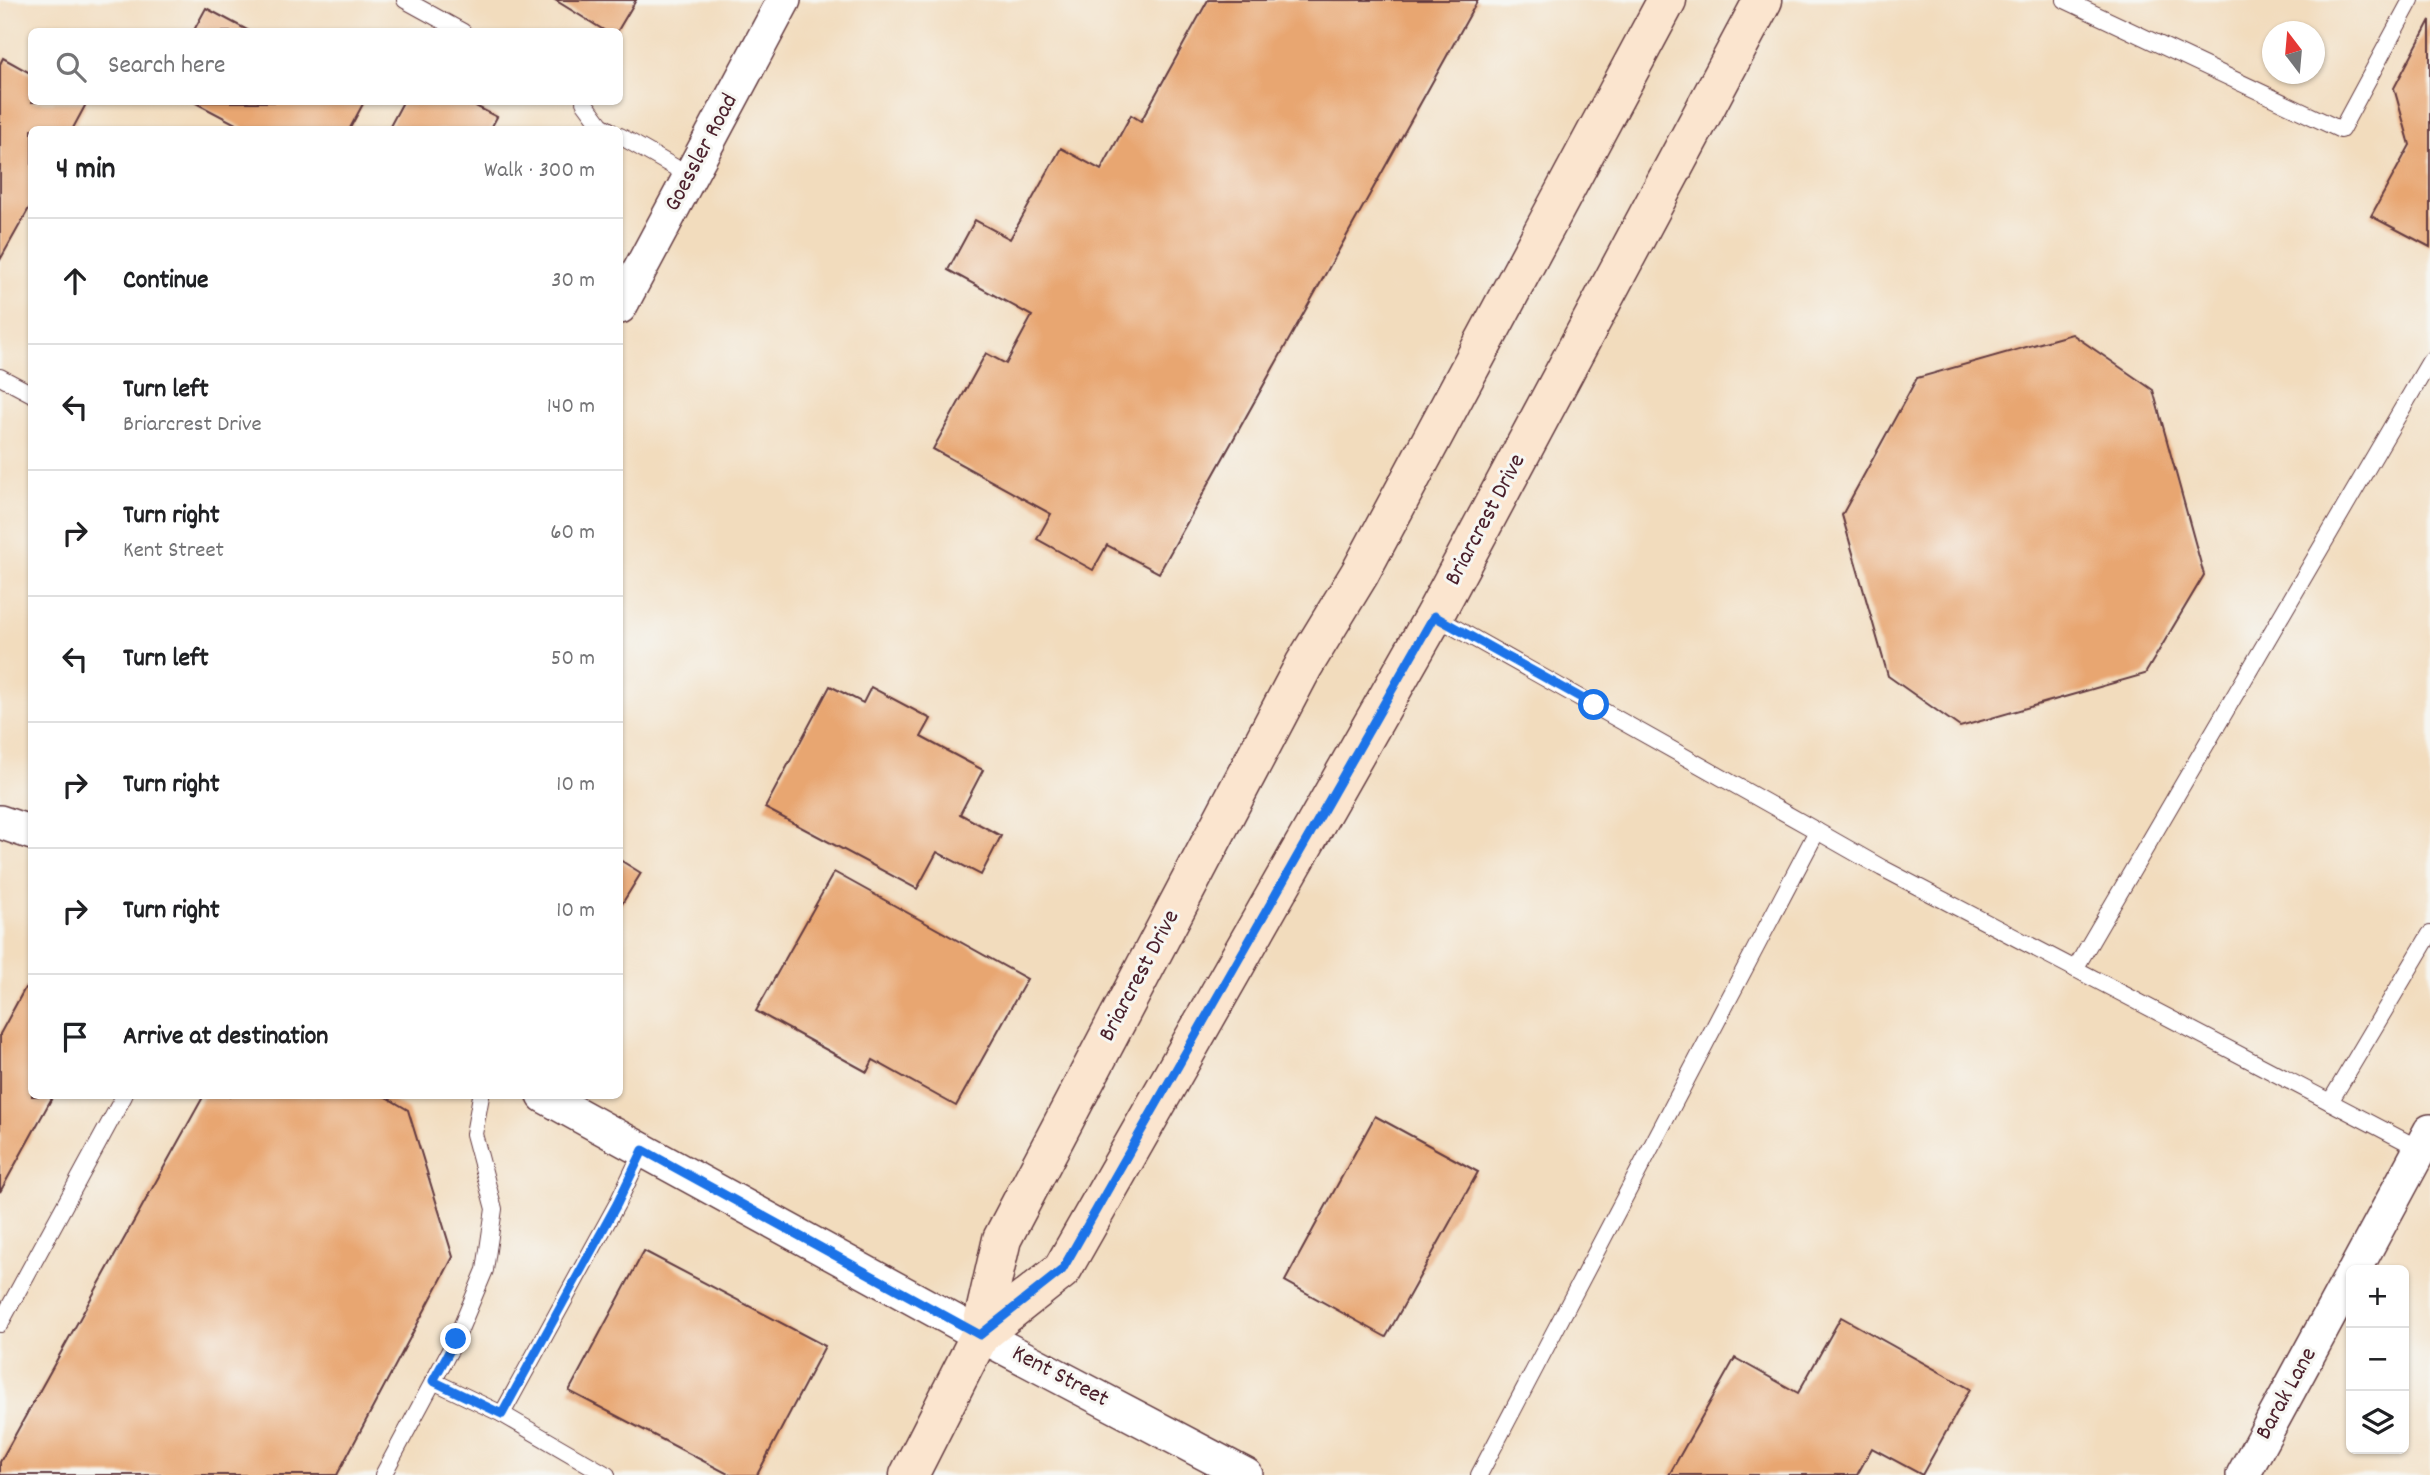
<!DOCTYPE html>
<meta charset="utf-8">
<style>
body{margin:0;font-family:Dekko,sans-serif;background:#f6f6f6;color:#202124}
.controls{position:absolute;right:21px;bottom:21px;display:grid;overflow:hidden;border-radius:10px;box-shadow:0 2px 5px #0004}
.controls button{width:63px;height:63px;display:grid;place-items:center;padding:0;border:0;border-bottom:2px solid #e0e0e0;background:#fff;color:#202124;font:35px sans-serif}
.compass{position:absolute;left:2262px;top:21px;width:63px;height:63px;border-radius:50%;background:#fff;box-shadow:0 2px 5px #0004;rotate:344deg}
.stop{position:absolute;width:21px;height:21px;margin:-16px;border:5px solid #1a73e8;border-radius:50%;background:#fff}
.stop.end{background:#1a73e8;border-color:#fff;box-shadow:0 2px 7px #0008}
.list{margin:0;padding:0;list-style:none}
h2{display:flex;justify-content:space-between;align-items:center;height:91px;margin:0;padding:0 28px;font-size:30px}
h2 small{font-size:23px;font-weight:400;color:#757577}
.list li{display:grid;grid-template-columns:46px 1fr auto;gap:21px;align-items:center;box-sizing:border-box;height:126px;padding:0 28px;border-top:2px solid #e0e0e0}
.list b{display:block;font-size:26px;white-space:nowrap}
.list p{margin:0;font-size:23px;white-space:nowrap;color:#757577}
.list em{font-size:23px;font-style:normal;color:#757577}
.icon{flex:none;width:38px;height:38px;fill:none;stroke:currentColor;stroke-width:2;stroke-linecap:round;stroke-linejoin:round}
.map{position:relative;flex:none;width:2430px;height:1475px;overflow:hidden}
.search{position:absolute;background:#fff;box-shadow:0 2px 5px #0004;left:28px;top:28px;width:595px;height:77px;display:flex;align-items:center;gap:18px;box-sizing:border-box;padding:0 24px;border-radius:10px;color:#757577;font-size:26px}
.panel{position:absolute;background:#fff;box-shadow:0 2px 5px #0004;left:28px;top:126px;width:595px;height:973px;border-radius:10px}
.map>svg:first-child{display:block}
.building{fill:#e8a671}
.lines{fill:none;stroke-linecap:round;stroke-linejoin:round}
.lane-casing{stroke:#633b41;stroke-width:18}
.street-casing{stroke:#633b41;stroke-width:36}
.secondary-casing{stroke:#633b41;stroke-width:41}
.lane{stroke:#fff;stroke-width:16}
.street{stroke:#fff;stroke-width:33}
.secondary{stroke:#fbe5cf;stroke-width:38}
.route{stroke:#1a73e8;stroke-width:9}
.labels{text-anchor:middle;dominant-baseline:central;stroke-width:6;stroke-linejoin:round;paint-order:stroke}
.street-label{font-size:24px;fill:#4a1f2b;stroke:#f6f6f2}
</style>
<div class="map">
<svg width="2430" height="1475" viewBox="0 0 2430 1475">
<rect width="100%" height="100%" fill="#f6f6f2"/>
<filter id="ink" filterUnits="userSpaceOnUse"><feTurbulence type="fractalNoise" baseFrequency=".0143" numOctaves="2"/><feDisplacementMap in="SourceGraphic" scale="14" xChannelSelector="R" yChannelSelector="G"/><feConvolveMatrix kernelMatrix="1 2 1 2 8 2 1 2 1" color-interpolation-filters="sRGB"/></filter>
<filter id="wash" filterUnits="userSpaceOnUse"><feTurbulence type="fractalNoise" baseFrequency=".00686" numOctaves="4" result="noise"/><feDisplacementMap in="SourceGraphic" scale="28" xChannelSelector="R" yChannelSelector="G"/><feGaussianBlur stdDeviation="1.57" result="paint"/><feColorMatrix in="noise" values="0 0 0 0 0 0 0 0 0 0 0 0 0 0 0 0 0 1.4 0 .05"/><feComposite in="paint" operator="in"/></filter>
<g filter="url(#wash)">
<rect width="100%" height="100%" fill="#f2dcbd"/>
<g id="blocks">
<!-- building -->
<g class="building">
<path d="M 555,0 L 636,0 L 617,32 L 607,32 Z"/>
<path d="M 1208,0 L 1478,0 L 1159,573 L 1107,545 L 1093,570 L 1037,539 L 1051,514 L 933,449 L 986,353 L 1006,364 L 1032,316 L 948,270 L 975,220 L 1010,239 L 1061,148 L 1101,170 L 1131,115 L 1141,121 Z"/>
<path d="M 206,8 L 251,32 L 193,32 Z"/>
<path d="M 2430,20 L 2430,247 L 2371,216 L 2410,145 L 2394,88 Z"/>
<path d="M 3,58 L 32,74 L 32,102 L 81,102 L 86,104 L 72,130 L 32,130 L 32,203 L 0,260 L 0,64 Z"/>
<path d="M 194,102 L 364,102 L 349,130 L 247,130 Z"/>
<path d="M 403,102 L 468,102 L 497,117 L 490,130 L 388,130 Z"/>
<path d="M 2072,334 L 2153,390 L 2204,575 L 2145,674 L 1960,727 L 1888,676 L 1842,515 L 1917,378 Z"/>
<path d="M 830,686 L 863,703 L 871,687 L 931,719 L 921,737 L 983,770 L 960,814 L 1001,836 L 981,875 L 937,852 L 917,889 L 765,808 Z"/>
<path d="M 620,860 L 641,873 L 620,907 Z"/>
<path d="M 834,872 L 1027,979 L 956,1106 L 873,1060 L 867,1072 L 756,1011 Z"/>
<path d="M 25,988 L 32,992 L 32,1096 L 53,1096 L 0,1192 L 0,1034 Z"/>
<path d="M 206,1096 L 384,1096 L 408,1110 L 453,1257 L 337,1475 L 0,1475 L 0,1462 L 203,1097 Z"/>
<path d="M 1375,1116 L 1478,1172 L 1386,1337 L 1285,1281 Z"/>
<path d="M 644,1251 L 825,1346 L 757,1475 L 730,1475 L 569,1391 Z"/>
<path d="M 1841,1317 L 1970,1389 L 1922,1475 L 1872,1448 L 1857,1475 L 1669,1475 L 1735,1358 L 1798,1393 Z"/>
</g>
</g>
</g>
<g filter="url(#ink)">
<use href="#blocks" fill-opacity="0" stroke="#633b41" stroke-width="2"/>
<g class="lines">
<defs>
<g id="lane">
<path d="M 405,0 L 463,32"/>
<path d="M 2065,0 L 2341,130 L 2411,0"/>
<path d="M 584,102 L 601,125 L 609,130"/>
<path d="M 620,136 L 690,176"/>
<path d="M 0,377 L 32,394"/>
<path d="M 1434,616 L 1817,831 L 1479,1475"/>
<path d="M 1817,831 L 1882,868 L 2420,1149"/>
<path d="M 2075,969 L 2430,361"/>
<path d="M 2330,1102 L 2430,934"/>
<path d="M 0,1324 L 124,1096"/>
<path d="M 433,1381 L 502,1414"/>
<path d="M 383,1475 L 456,1339 L 485,1270 L 494,1209 L 474,1134 L 481,1096"/>
<path d="M 607,1475 L 502,1414 L 617,1204 L 643,1150"/>
</g>
<g id="street">
<path d="M 620,307 L 784,0"/>
<path d="M 0,822 L 32,833"/>
<path d="M 544,1096 L 980,1335 L 1246,1475"/>
<path d="M 2355,1270 L 2430,1131"/>
<path d="M 2243,1475 L 2351,1276"/>
</g>
<g id="secondary">
<path d="M 980,1335 L 1062,1270 L 1434,616 L 1763,0"/>
<path d="M 909,1475 L 980,1335 L 1002,1239 L 1304,665 L 1360,573 L 1667,0"/>
</g>
</defs>
<!-- lane casing -->
<use href="#lane" class="lane-casing"/>
<!-- street casing -->
<use href="#street" class="street-casing"/>
<!-- secondary casing -->
<use href="#secondary" class="secondary-casing"/>
<!-- lane -->
<use href="#lane" class="lane"/>
<!-- street -->
<use href="#street" class="street"/>
<!-- secondary -->
<use href="#secondary" class="secondary"/>
</g>
</g>
<g class="lines" filter="url(#ink)">
<!-- route -->
<path class="route" d="M 456,1339 L 433,1381 L 502,1414 L 617,1204 L 643,1150 L 980,1335 L 1062,1270 L 1434,616 L 1594,705"/>
</g>
<g class="labels">
<!-- street labels -->
<g class="street-label">
<text transform="translate(702 153) rotate(-62)">Goessler Road</text>
<text transform="translate(1486 520) rotate(-62)">Briarcrest Drive</text>
<text transform="translate(1140 976) rotate(-62)">Briarcrest Drive</text>
<text transform="translate(1060 1377) rotate(28)">Kent Street</text>
<text transform="translate(2287 1394) rotate(-61)">Barak Lane</text>
</g>
</g>
</svg>
<div class="controls">
<button>+</button>
<button>−</button>
<button><svg class="icon" aria-label="layers" viewBox="0 0 24 24"><path d="M12 4l9 5-9 5-9-5zM3 14l9 5 9-5"/></svg></button>
</div>
<svg class="compass" viewBox="-18 -18 36 36"><path d="M0-13l5 13h-10z" fill="#e53935"/><path d="M0 13l5-13h-10z" fill="#757577"/></svg>
<div class="stop" style="left:1594px;top:705px"></div>
<div class="stop end" style="left:456px;top:1339px"></div>
<div class="search"><svg class="icon" aria-label="search" viewBox="0 0 24 24"><circle cx="10" cy="10" r="6"/><path d="M15 15l6 6"/></svg>Search here</div>
<section class="panel">
<h2>4 min<small>Walk · 300 m</small></h2>
<ul class="list">
<li><svg class="icon" aria-label="ahead" viewBox="0 0 24 24"><path d="M12 20V5M6 11l6-6 6 6"/></svg><div><b>Continue</b></div><em>30 m</em></li>
<li><svg class="icon" aria-label="left" viewBox="0 0 24 24"><path d="M17 20v-9H6M10 6l-5 5 5 5"/></svg><div><b>Turn left</b><p>Briarcrest Drive</p></div><em>140 m</em></li>
<li><svg class="icon" aria-label="right" viewBox="0 0 24 24"><path d="M7 20v-9h11M14 6l5 5-5 5"/></svg><div><b>Turn right</b><p>Kent Street</p></div><em>60 m</em></li>
<li><svg class="icon" aria-label="left" viewBox="0 0 24 24"><path d="M17 20v-9H6M10 6l-5 5 5 5"/></svg><div><b>Turn left</b></div><em>50 m</em></li>
<li><svg class="icon" aria-label="right" viewBox="0 0 24 24"><path d="M7 20v-9h11M14 6l5 5-5 5"/></svg><div><b>Turn right</b></div><em>10 m</em></li>
<li><svg class="icon" aria-label="right" viewBox="0 0 24 24"><path d="M7 20v-9h11M14 6l5 5-5 5"/></svg><div><b>Turn right</b></div><em>10 m</em></li>
<li><svg class="icon" aria-label="arrive" viewBox="0 0 24 24"><path d="M6 21V4h12l-3 4 3 4H6"/></svg><div><b>Arrive at destination</b></div></li>
</ul>
</section>
</div>
